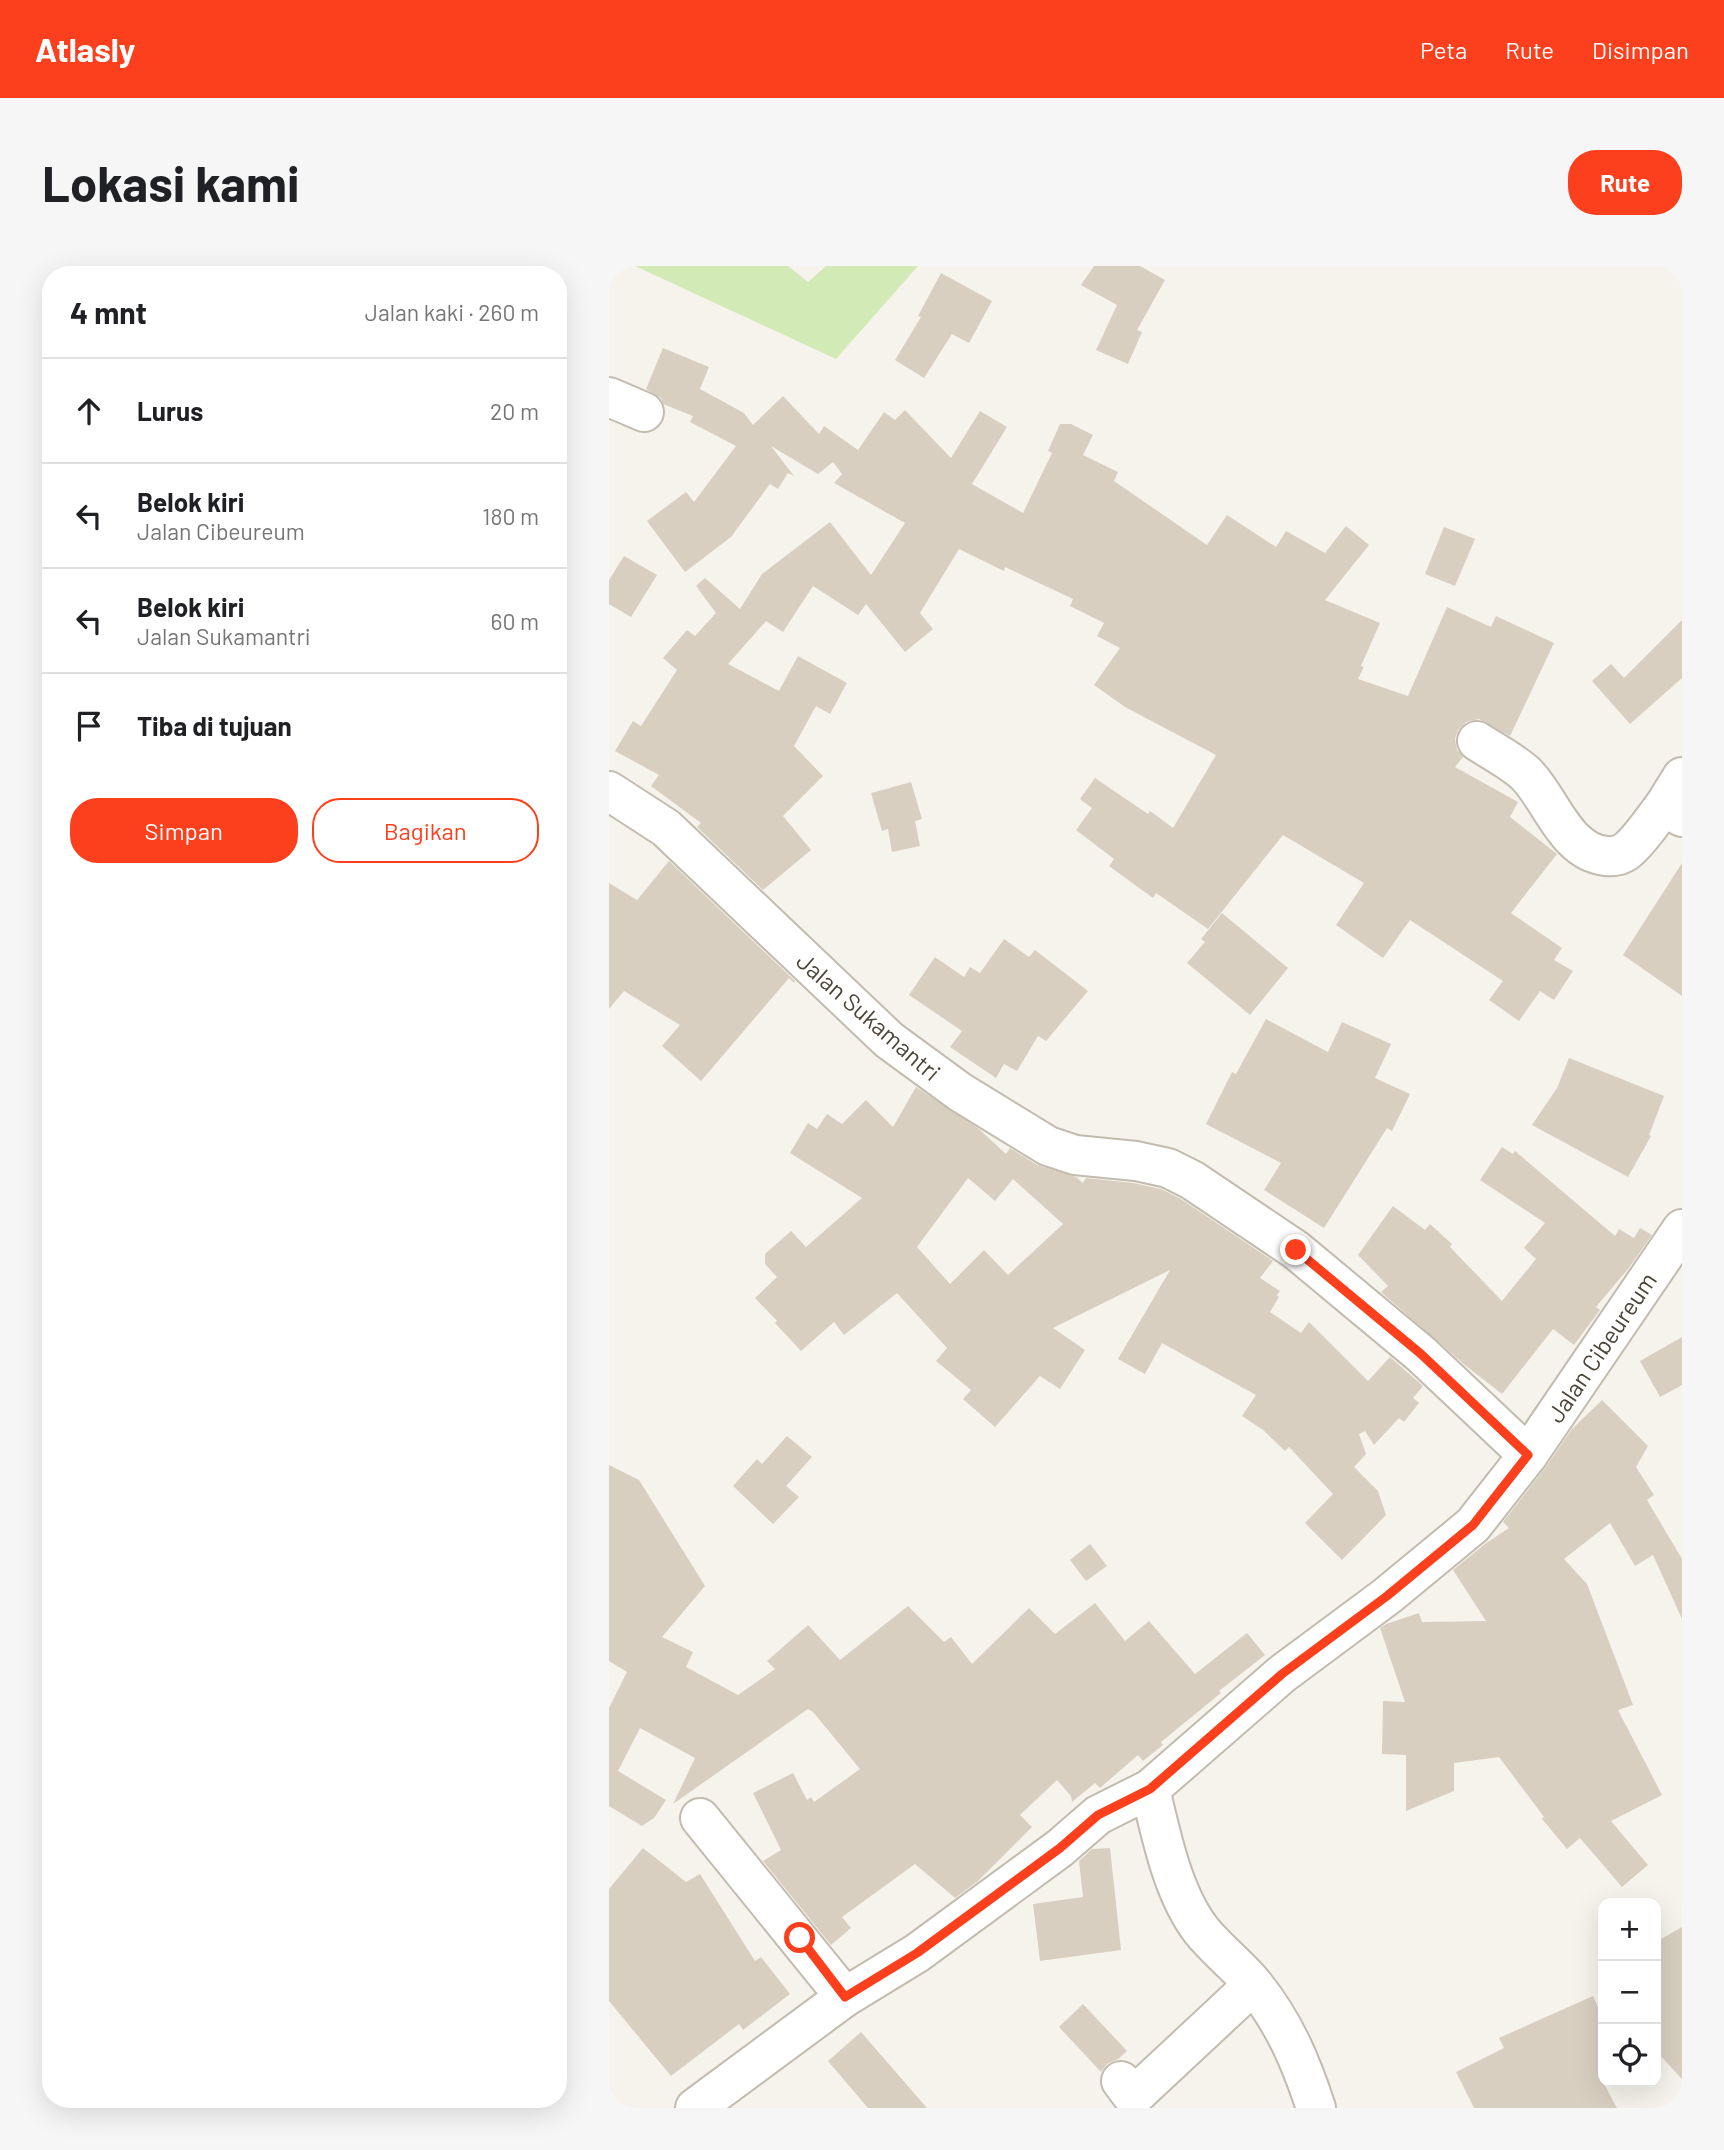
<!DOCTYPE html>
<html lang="id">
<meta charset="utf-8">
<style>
body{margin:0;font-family:Barlow,sans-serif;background:#f6f6f6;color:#202124}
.controls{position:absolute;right:21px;bottom:21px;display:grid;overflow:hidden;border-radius:14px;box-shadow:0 7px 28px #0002}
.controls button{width:63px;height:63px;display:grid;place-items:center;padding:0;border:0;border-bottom:2px solid #e0e0e0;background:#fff;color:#202124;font:35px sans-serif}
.stop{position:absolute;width:21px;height:21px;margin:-16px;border:5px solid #fc3f1d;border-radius:50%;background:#fff}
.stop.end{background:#fc3f1d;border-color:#fff;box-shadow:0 2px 7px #0008}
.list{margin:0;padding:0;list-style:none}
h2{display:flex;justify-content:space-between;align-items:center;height:91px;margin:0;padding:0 28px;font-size:30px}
h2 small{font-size:23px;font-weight:400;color:#757577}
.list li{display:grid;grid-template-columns:46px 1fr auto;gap:21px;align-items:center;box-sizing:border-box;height:105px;padding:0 28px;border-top:2px solid #e0e0e0}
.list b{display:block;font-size:26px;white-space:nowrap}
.list p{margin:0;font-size:23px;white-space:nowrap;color:#757577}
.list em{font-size:23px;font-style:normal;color:#757577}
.actions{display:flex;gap:14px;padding:21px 28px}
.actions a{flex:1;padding:16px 0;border:2px solid #fc3f1d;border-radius:28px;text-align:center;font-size:24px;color:#fc3f1d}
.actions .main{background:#fc3f1d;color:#fff}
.icon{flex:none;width:38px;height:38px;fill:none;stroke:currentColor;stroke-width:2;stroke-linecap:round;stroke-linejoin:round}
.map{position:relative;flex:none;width:1073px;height:1842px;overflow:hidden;border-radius:28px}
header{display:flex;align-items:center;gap:42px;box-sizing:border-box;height:98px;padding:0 35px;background:#fc3f1d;color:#fff}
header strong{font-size:33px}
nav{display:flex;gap:38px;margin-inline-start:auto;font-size:24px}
.intro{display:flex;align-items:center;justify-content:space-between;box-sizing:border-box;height:168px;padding:0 42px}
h1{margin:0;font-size:49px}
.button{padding:18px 32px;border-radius:28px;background:#fc3f1d;color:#fff;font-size:24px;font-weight:700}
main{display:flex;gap:42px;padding:0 42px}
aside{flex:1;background:#fff;border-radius:28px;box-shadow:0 7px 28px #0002}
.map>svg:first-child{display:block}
.green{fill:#d2eab5}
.building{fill:#d8cfc1;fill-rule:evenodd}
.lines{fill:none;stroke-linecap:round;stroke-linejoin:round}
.minor-casing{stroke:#c2bbae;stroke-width:42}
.minor{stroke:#fff;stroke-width:38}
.route{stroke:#fc3f1d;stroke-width:9}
.labels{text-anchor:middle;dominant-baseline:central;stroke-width:7;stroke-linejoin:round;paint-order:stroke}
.street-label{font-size:24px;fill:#4b4439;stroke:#fff}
</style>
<header>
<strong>Atlasly</strong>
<nav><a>Peta</a><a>Rute</a><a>Disimpan</a></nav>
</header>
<div class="intro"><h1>Lokasi kami</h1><a class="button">Rute</a></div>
<main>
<aside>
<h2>4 mnt<small>Jalan kaki · 260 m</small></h2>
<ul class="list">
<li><svg class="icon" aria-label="ahead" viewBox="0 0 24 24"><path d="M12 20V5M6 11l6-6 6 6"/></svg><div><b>Lurus</b></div><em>20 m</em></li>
<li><svg class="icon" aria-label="left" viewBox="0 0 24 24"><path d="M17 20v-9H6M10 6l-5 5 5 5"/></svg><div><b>Belok kiri</b><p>Jalan Cibeureum</p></div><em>180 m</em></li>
<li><svg class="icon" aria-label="left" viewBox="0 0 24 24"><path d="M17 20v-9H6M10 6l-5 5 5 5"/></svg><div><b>Belok kiri</b><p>Jalan Sukamantri</p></div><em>60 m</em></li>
<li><svg class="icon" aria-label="arrive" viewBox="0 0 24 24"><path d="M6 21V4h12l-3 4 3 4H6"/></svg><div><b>Tiba di tujuan</b></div></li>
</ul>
<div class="actions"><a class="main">Simpan</a><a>Bagikan</a></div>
</aside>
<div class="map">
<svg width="1073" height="1842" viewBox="0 0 1073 1842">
<rect width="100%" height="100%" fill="#f6f3ec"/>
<!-- green -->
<path class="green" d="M 26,0 L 179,0 L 199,16 L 217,0 L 309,0 L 227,93 Z"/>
<!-- building -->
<g class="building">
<path d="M 485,0 L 531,0 L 556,14 L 528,64 L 533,66 L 519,98 L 487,84 L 508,39 L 472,19 Z"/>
<path d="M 332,7 L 383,35 L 360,77 L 343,68 L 315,112 L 286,94 L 312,51 L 309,50 Z"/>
<path d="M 54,82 L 100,101 L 91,123 L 135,147 L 144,159 L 174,130 L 210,168 L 215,160 L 249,184 L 275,146 L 286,154 L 296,144 L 342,192 L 371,145 L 398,161 L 363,218 L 414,247 L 443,187 L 439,185 L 451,158 L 462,158 L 484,169 L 474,189 L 509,206 L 505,215 L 598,279 L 618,249 L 667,281 L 677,265 L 716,287 L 737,260 L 760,279 L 716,334 L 771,357 L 752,400 L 755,401 L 749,413 L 799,430 L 838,341 L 882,361 L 887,350 L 945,377 L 901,470 L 870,453 L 857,456 L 849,464 L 846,473 L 848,484 L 854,491 L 846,501 L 909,536 L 901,551 L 948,588 L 902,647 L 953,682 L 945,694 L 964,705 L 945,734 L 931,725 L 910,755 L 880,734 L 894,715 L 801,654 L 774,692 L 727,659 L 755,617 L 674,569 L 599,663 L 547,627 L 544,632 L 500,600 L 505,593 L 467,564 L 483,542 L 471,533 L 486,512 L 539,548 L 541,545 L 564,562 L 607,489 L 516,441 L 485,419 L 511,382 L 488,370 L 495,357 L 461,340 L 464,333 L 396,301 L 395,305 L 350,283 L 311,347 L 324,363 L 296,386 L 257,338 L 249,349 L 204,320 L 174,366 L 157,355 L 119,398 L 170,425 L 189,390 L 238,417 L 221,448 L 207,440 L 185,480 L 214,510 L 174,550 L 202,584 L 154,624 L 88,561 L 92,557 L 42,520 L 50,509 L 6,485 L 24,455 L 32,460 L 68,404 L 54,392 L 78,364 L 86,370 L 107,347 L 87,320 L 96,312 L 131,343 L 153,308 L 221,256 L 262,309 L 296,257 L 225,217 L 233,208 L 224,196 L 209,208 L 162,180 L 185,210 L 179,207 L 169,223 L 161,218 L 122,271 L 76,306 L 38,255 L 77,226 L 85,236 L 127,180 L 81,156 L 84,150 L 54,138 L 52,132 L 37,123 Z"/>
<path d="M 835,261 L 866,273 L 846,320 L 816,308 Z"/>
<path d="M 15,290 L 48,309 L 22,351 L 0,338 L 0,314 Z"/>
<path d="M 1073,354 L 1073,412 L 1021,458 L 983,415 L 1002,398 L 1015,412 Z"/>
<path d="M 302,516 L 313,553 L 306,555 L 311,580 L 283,586 L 279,563 L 273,565 L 262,527 Z"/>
<path d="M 60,595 L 186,715 L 185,717 L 180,712 L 92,815 L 53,780 L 71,759 L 15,725 L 0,743 L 0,617 L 28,634 Z"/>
<path d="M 1073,597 L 1073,730 L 1014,689 Z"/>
<path d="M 613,647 L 679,702 L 641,749 L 578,697 L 596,676 L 592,673 Z"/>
<path d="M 395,673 L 420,691 L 426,684 L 479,725 L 437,775 L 429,770 L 408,805 L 395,798 L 387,812 L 341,781 L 353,765 L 300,729 L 326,691 L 355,711 L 361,701 L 371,707 Z"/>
<path d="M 657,753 L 719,786 L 733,756 L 782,778 L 766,812 L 801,828 L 783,865 L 778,862 L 715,962 L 655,924 L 672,897 L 597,858 L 623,806 L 627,808 Z"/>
<path d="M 960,792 L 1055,830 L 1040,869 L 1042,870 L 1019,911 L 923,859 L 948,822 Z"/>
<path d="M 307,821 L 370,863 L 397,888 L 401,882 L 428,899 L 467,911 L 474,917 L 477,912 L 524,917 L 552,923 L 572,933 L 664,995 L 651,1012 L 671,1025 L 668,1029 L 670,1031 L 661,1046 L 692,1067 L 700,1056 L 759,1115 L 781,1091 L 814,1120 L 804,1132 L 810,1137 L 795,1156 L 790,1152 L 765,1179 L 756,1165 L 750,1168 L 757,1188 L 745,1201 L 769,1225 L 777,1249 L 733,1294 L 696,1257 L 724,1228 L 680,1181 L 676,1185 L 654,1164 L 633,1150 L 647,1129 L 553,1077 L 536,1108 L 509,1093 L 561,1004 L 444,1062 L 476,1084 L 451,1123 L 431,1110 L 386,1161 L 354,1133 L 362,1124 L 327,1095 L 338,1082 L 288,1027 L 235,1069 L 225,1056 L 192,1085 L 166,1057 L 168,1055 L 146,1032 L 168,1011 L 156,998 L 156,988 L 182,965 L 197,981 L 253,932 L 181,887 L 199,857 L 208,863 L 218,848 L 233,858 L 257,834 L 284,861 ZM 359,912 L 386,935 L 404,913 L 454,958 L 399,1009 L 375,984 L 341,1018 L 308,981 Z"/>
<path d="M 893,881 L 904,888 L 906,885 L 1006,970 L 1010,963 L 1025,972 L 1031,962 L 1043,969 L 1019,1003 L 987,1041 L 991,1044 L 965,1079 L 944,1063 L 893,1128 L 857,1100 L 772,1026 L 779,1020 L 749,989 L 784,940 L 816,964 L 821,958 L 843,978 L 841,981 L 893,1035 L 927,993 L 915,982 L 936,957 L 871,914 Z"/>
<path d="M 1073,1071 L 1073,1119 L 1051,1131 L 1031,1095 Z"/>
<path d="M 993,1134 L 1039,1180 L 1027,1201 L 1045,1229 L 1038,1234 L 1073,1293 L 1073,1353 L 1044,1289 L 1026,1300 L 1001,1257 L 955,1293 L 978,1318 L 1024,1439 L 1009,1444 L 1053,1529 L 1002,1555 L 1039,1599 L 1013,1621 L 971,1572 L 958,1583 L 933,1553 L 935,1551 L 890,1491 L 845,1497 L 845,1525 L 797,1545 L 797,1489 L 773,1488 L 774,1435 L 796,1436 L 771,1362 L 777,1358 L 810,1347 L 813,1356 L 877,1355 L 844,1304 L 876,1278 L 900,1262 L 894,1256 L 936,1202 L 963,1163 Z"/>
<path d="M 178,1170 L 203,1191 L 177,1220 L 190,1231 L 164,1258 L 124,1220 L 148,1193 L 153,1198 Z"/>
<path d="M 0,1199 L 30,1214 L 96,1320 L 53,1371 L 84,1386 L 77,1401 L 129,1429 L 166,1403 L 158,1395 L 199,1359 L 231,1394 L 299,1340 L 335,1376 L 342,1371 L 363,1398 L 420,1342 L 446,1368 L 486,1337 L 516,1375 L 540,1355 L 586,1408 L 638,1367 L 656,1389 L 610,1425 L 612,1427 L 552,1476 L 554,1479 L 534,1495 L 529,1489 L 491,1522 L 486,1517 L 463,1536 L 462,1530 L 448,1514 L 411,1549 L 423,1561 L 369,1615 L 346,1632 L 306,1598 L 233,1651 L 242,1662 L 222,1679 L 154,1595 L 172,1584 L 144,1527 L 184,1507 L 198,1534 L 202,1531 L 205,1536 L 251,1503 L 204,1446 L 199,1443 L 64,1538 L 86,1492 L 31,1462 L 9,1505 L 57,1534 L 45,1552 L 33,1560 L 0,1540 L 0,1442 L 18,1406 L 0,1395 Z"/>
<path d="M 481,1278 L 498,1300 L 477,1315 L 461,1294 Z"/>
<path d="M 34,1582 L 77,1616 L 91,1608 L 146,1695 L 152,1691 L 181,1728 L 134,1764 L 130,1758 L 62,1810 L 0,1735 L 0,1623 Z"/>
<path d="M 501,1582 L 512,1684 L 431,1695 L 424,1638 L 474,1631 L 470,1595 L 483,1583 Z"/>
<path d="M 1073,1661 L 1073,1813 L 1047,1785 L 1047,1676 Z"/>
<path d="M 984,1730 L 994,1753 L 994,1816 L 1008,1842 L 865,1842 L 847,1806 L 895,1782 L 890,1772 Z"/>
<path d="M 474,1738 L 518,1785 L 509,1793 L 498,1798 L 492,1806 L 450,1761 Z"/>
<path d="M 252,1766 L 318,1842 L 259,1842 L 219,1795 Z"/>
</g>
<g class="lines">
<defs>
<g id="minor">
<path d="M 0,131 L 35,146"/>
<path d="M 868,475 C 883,485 903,495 917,508 C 942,533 956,586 997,590 C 1006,591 1014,589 1021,582 C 1034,570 1044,554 1055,540"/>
<path d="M 1073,511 L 1055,540 L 1073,551"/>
<path d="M 0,525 L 57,562 L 280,774 L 351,826 L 439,880 L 466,889 L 527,895 L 559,902 L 583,914 L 687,984 L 812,1088 L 919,1189"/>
<path d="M 541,1523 C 552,1568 563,1626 592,1664 C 607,1683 628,1699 644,1718 C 675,1756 692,1796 707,1842"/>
<path d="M 91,1552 L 236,1731"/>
<path d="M 512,1815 L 524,1831 L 644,1719"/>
<path d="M 86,1842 L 236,1731 L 308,1687 L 451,1582 L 489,1549 L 541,1523 L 673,1408 L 778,1330 L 864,1259 L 919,1189 L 1073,963"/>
</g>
</defs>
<!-- minor casing -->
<use href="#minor" class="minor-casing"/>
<!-- minor -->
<use href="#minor" class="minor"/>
</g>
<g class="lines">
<!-- route -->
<path class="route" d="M 191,1672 L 236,1731 L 308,1687 L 451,1582 L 489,1549 L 541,1523 L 673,1408 L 778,1330 L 864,1259 L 919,1189 L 812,1088 L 687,984"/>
</g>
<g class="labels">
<!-- street labels -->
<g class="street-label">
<text transform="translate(260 750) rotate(41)">Jalan Sukamantri</text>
<text transform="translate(992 1081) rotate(-56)">Jalan Cibeureum</text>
</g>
</g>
</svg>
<div class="controls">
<button>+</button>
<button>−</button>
<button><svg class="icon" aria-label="locate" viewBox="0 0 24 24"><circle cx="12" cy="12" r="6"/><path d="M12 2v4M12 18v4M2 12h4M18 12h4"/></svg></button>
</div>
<div class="stop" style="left:191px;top:1672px"></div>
<div class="stop end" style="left:687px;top:984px"></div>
</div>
</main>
